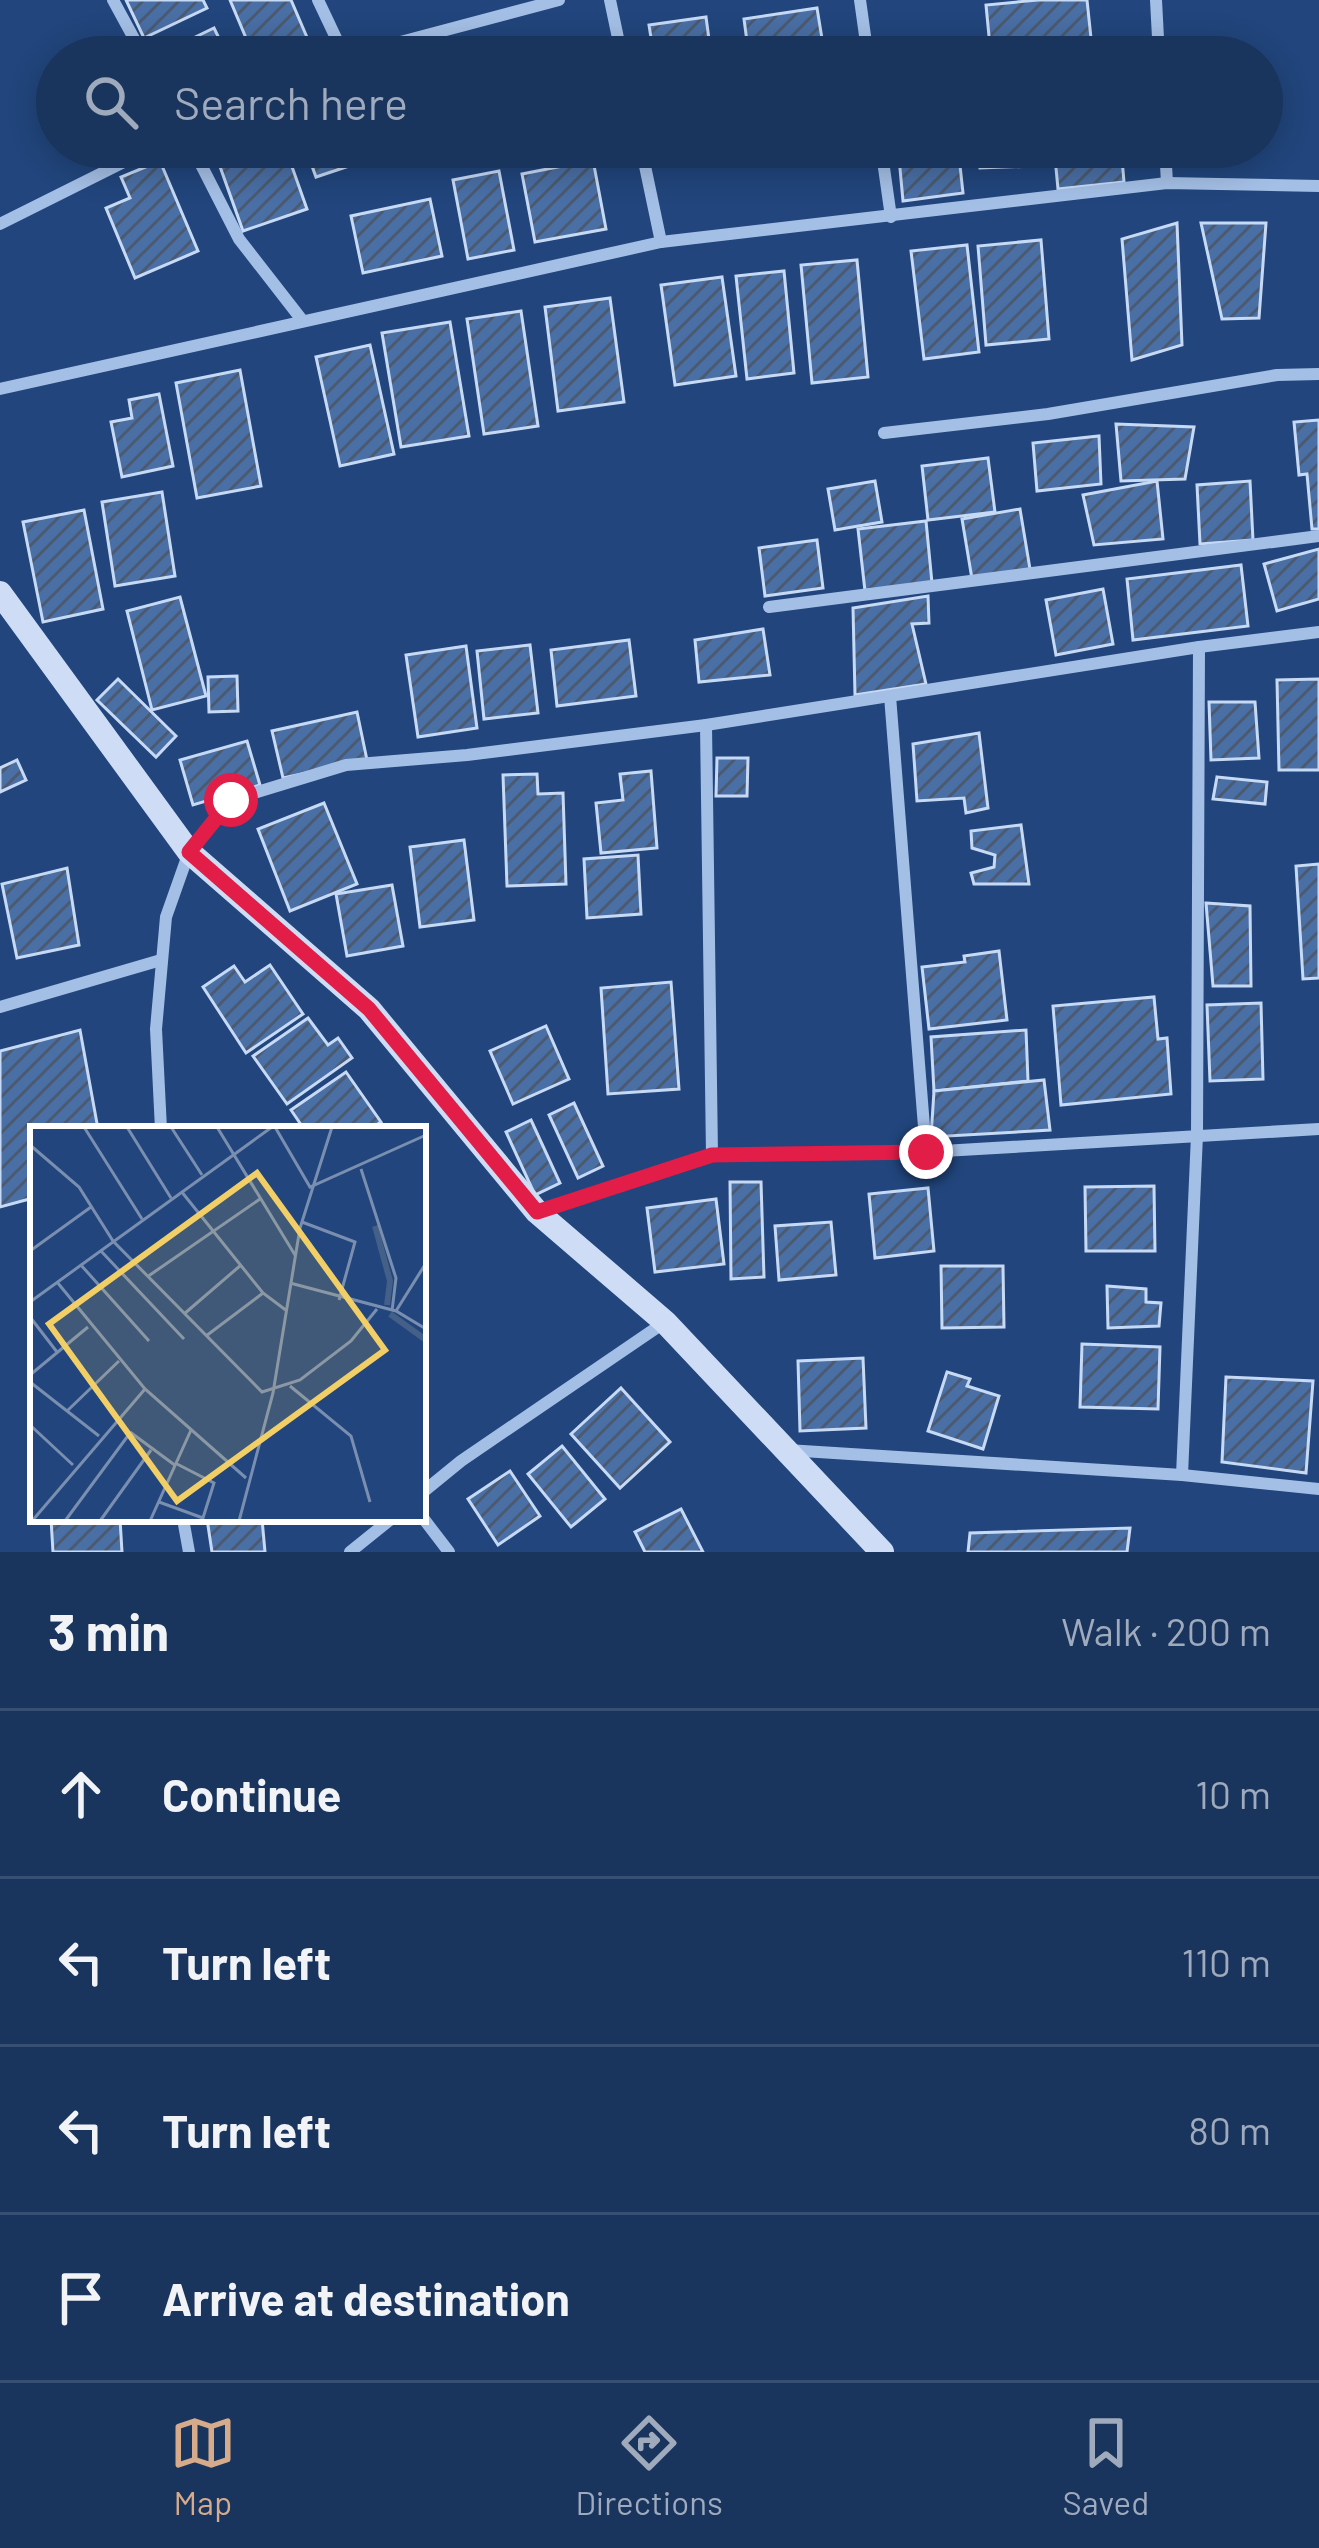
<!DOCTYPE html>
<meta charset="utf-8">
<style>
body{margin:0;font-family:Barlow,sans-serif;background:#263f66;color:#f1f3f6}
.stop{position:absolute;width:36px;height:36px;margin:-27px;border:9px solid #e11d48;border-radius:50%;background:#fff}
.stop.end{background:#e11d48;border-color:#fff;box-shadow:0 3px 12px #0008}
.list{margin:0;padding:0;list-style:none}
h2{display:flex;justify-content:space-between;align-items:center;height:156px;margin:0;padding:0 48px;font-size:51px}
h2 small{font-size:39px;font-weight:400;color:#9faabc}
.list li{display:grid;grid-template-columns:78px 1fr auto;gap:36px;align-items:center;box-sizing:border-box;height:168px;padding:0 48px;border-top:3px solid #374f72}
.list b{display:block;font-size:45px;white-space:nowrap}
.list em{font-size:39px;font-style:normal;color:#9faabc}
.icon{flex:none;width:66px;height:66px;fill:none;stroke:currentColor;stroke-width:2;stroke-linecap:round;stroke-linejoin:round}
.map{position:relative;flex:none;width:1319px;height:1552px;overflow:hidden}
.search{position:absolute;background:#19345d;box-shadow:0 6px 30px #0003;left:36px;right:36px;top:36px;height:132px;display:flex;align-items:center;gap:30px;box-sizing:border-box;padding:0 42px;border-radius:66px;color:#9faabc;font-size:45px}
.sheet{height:828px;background:#19345d}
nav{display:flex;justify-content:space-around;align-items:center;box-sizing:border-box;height:168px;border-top:3px solid #374f72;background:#19345d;font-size:33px;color:#9faabc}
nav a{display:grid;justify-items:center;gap:6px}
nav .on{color:#d6ab8b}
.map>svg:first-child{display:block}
.building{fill:url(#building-hatch);stroke:#c7daf5;stroke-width:3}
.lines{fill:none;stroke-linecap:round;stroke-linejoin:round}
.street{stroke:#a4bfe6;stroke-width:12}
.secondary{stroke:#ceddf5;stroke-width:24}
.route{stroke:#e11d48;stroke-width:15}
.inset-river{fill:none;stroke:#445f88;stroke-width:6}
.inset-road{fill:none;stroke:#7a8fb0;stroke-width:3}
.view{fill:#f2cf66;fill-opacity:0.15;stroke:#f2cf66;stroke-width:6}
.inset-edge{fill:none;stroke:#fff;stroke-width:6}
</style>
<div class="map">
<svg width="1319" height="1552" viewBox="0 0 1319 1552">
<defs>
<pattern id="building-hatch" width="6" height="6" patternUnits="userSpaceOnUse" patternTransform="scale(3)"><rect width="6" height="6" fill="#4a6fa5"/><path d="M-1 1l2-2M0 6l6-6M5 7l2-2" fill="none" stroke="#4b5a70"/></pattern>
</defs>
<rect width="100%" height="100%" fill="#21457c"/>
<!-- building -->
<g class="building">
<path d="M 126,0 L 203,0 L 207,8 L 144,38 Z"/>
<path d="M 230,0 L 291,0 L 309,42 L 275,57 L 254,57 Z"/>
<path d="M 1038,0 L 1087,0 L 1093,57 L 991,57 L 986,5 Z"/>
<path d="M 817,8 L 825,57 L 749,57 L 744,19 Z"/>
<path d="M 706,17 L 711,54 L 729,51 L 730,57 L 654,57 L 649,25 Z"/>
<path d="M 214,28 L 228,57 L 154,57 Z"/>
<path d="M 213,147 L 285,147 L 307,209 L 243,231 Z"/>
<path d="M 305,147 L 376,147 L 379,156 L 316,177 Z"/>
<path d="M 898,147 L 958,147 L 963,193 L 903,201 Z"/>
<path d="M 979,147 L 1034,147 L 1035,166 L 980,168 Z"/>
<path d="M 1054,147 L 1121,147 L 1124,182 L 1058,189 Z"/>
<path d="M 593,160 L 606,229 L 535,242 L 522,174 Z"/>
<path d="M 160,161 L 198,251 L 135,278 L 106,208 L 130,198 L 121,177 Z"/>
<path d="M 499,171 L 514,250 L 468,259 L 453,180 Z"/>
<path d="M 430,199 L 442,256 L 363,273 L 351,216 Z"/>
<path d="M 1177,223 L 1182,345 L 1132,360 L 1122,239 Z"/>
<path d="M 1201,223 L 1266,223 L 1259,318 L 1222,319 Z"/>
<path d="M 1041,240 L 1049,339 L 986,345 L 978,246 Z"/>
<path d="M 967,245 L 979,352 L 924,359 L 911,251 Z"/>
<path d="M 857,260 L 868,377 L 812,383 L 801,265 Z"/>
<path d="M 784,271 L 794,373 L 747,379 L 736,276 Z"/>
<path d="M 722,277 L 736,376 L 675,385 L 661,285 Z"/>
<path d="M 610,298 L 624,402 L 558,411 L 545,307 Z"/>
<path d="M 521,311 L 538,426 L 484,434 L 467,319 Z"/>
<path d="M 450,322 L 469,436 L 401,447 L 382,333 Z"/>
<path d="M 370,345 L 394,454 L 340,466 L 316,357 Z"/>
<path d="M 240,370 L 261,486 L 197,498 L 176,383 Z"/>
<path d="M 159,394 L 173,466 L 122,477 L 111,422 L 132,418 L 129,400 Z"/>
<path d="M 1319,420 L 1319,529 L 1312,529 L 1307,474 L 1299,475 L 1294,422 Z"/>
<path d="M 1116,424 L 1194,427 L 1185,479 L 1121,481 Z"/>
<path d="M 1099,436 L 1101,484 L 1037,491 L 1033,443 Z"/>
<path d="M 988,458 L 995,512 L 928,520 L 922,466 Z"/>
<path d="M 875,481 L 882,522 L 835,530 L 828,489 Z"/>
<path d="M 1157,481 L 1163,539 L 1094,545 L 1083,495 Z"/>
<path d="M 1250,481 L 1253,540 L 1200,544 L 1197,485 Z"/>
<path d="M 162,492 L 175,576 L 115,586 L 102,502 Z"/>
<path d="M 1020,509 L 1030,569 L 972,579 L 962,519 Z"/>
<path d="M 84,510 L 103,609 L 43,622 L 23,522 Z"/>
<path d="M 926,521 L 932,583 L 865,591 L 858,529 Z"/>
<path d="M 817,540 L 823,588 L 765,596 L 759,548 Z"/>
<path d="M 1319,549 L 1319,599 L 1277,611 L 1264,564 Z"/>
<path d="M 1241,565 L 1248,626 L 1133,640 L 1127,579 Z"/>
<path d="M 1103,589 L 1113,644 L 1056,655 L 1046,600 Z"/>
<path d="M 928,596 L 929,623 L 912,624 L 926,684 L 855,695 L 853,608 Z"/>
<path d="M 180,597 L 206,696 L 152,710 L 127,611 Z"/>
<path d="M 763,629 L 770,675 L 699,682 L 695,640 Z"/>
<path d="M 629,640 L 636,696 L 557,706 L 551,650 Z"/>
<path d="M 530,645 L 538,713 L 484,719 L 477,651 Z"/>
<path d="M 466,646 L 477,728 L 418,737 L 406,655 Z"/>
<path d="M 237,676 L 238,711 L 209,712 L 208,677 Z"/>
<path d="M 118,679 L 176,736 L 156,757 L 97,700 Z"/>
<path d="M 1319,679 L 1319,770 L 1279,770 L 1277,680 Z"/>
<path d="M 1209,702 L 1255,702 L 1259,758 L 1211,760 Z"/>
<path d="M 357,712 L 367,760 L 283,778 L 272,731 Z"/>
<path d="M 979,733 L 988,808 L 966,813 L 964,798 L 917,801 L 913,744 Z"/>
<path d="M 247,741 L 260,785 L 193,805 L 180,760 Z"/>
<path d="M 717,758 L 748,758 L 747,796 L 716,796 Z"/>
<path d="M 17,760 L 26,780 L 0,792 L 0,768 Z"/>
<path d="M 651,771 L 657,848 L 601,853 L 596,803 L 623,800 L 620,774 Z"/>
<path d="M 537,774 L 538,794 L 563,793 L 566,884 L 507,886 L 503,775 Z"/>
<path d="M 1217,777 L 1267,782 L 1265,804 L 1213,799 Z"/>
<path d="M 324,803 L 357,884 L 290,911 L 258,829 Z"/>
<path d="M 1021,825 L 1029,884 L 974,884 L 971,873 L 994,867 L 995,855 L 972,848 L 971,831 Z"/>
<path d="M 464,840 L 474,920 L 420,927 L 410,847 Z"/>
<path d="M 638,855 L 641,914 L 587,918 L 584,859 Z"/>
<path d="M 1319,864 L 1319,978 L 1303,979 L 1296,866 Z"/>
<path d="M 67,868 L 79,945 L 17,958 L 2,884 Z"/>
<path d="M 392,885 L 403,946 L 347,956 L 336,894 Z"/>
<path d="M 1206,903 L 1250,906 L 1251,986 L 1213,986 Z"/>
<path d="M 999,951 L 1007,1020 L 929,1029 L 922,967 L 965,962 L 964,956 Z"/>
<path d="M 270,965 L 303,1014 L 246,1053 L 203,987 L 234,966 L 245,982 Z"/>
<path d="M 671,982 L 679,1089 L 608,1094 L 601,988 Z"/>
<path d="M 1154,997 L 1158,1039 L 1167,1038 L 1171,1094 L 1061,1105 L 1053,1006 Z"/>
<path d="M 1261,1003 L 1263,1079 L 1210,1081 L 1207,1005 Z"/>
<path d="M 308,1018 L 328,1045 L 338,1038 L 352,1058 L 287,1104 L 253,1056 Z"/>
<path d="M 546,1026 L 569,1079 L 513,1104 L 490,1051 Z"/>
<path d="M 80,1030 L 98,1129 L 33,1129 L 33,1198 L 0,1207 L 0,1051 Z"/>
<path d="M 1026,1030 L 1028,1081 L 934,1091 L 931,1037 Z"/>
<path d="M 346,1072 L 381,1122 L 370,1129 L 304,1129 L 291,1110 Z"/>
<path d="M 1044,1080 L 1050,1130 L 931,1137 L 934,1091 Z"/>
<path d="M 574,1103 L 603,1166 L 578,1178 L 549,1115 Z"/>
<path d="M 531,1120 L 560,1183 L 535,1195 L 506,1132 Z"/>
<path d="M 730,1182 L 761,1182 L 764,1277 L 731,1279 Z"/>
<path d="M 1154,1186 L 1155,1251 L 1086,1251 L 1085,1187 Z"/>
<path d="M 928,1188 L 934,1251 L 875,1258 L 869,1194 Z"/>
<path d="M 716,1199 L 724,1264 L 655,1272 L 647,1208 Z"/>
<path d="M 831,1222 L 836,1275 L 779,1280 L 775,1226 Z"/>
<path d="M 941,1266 L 1003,1266 L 1004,1327 L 942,1328 Z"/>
<path d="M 1107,1286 L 1146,1289 L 1146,1302 L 1161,1303 L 1159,1326 L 1108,1328 Z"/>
<path d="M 1082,1344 L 1160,1347 L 1158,1409 L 1080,1407 Z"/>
<path d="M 863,1358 L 866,1428 L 800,1431 L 798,1361 Z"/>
<path d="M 947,1372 L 970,1379 L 967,1386 L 999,1396 L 983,1449 L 928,1431 Z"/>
<path d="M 1226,1377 L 1313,1381 L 1306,1473 L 1222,1462 Z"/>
<path d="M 621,1388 L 670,1442 L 620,1488 L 571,1434 Z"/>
<path d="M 562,1446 L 605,1499 L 571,1527 L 528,1474 Z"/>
<path d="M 510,1471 L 540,1516 L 498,1545 L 468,1499 Z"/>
<path d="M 681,1509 L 703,1552 L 645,1552 L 635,1532 Z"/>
<path d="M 51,1519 L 120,1519 L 122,1552 L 53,1552 Z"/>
<path d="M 207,1519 L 262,1519 L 265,1552 L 212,1552 Z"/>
<path d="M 1130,1528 L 1127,1552 L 968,1552 L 970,1533 Z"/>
</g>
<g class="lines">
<!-- street -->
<g class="street">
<path d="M 113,0 L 144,57"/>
<path d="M 318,0 L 345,57"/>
<path d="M 610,0 L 622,57"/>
<path d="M 860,0 L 868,57"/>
<path d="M 1156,0 L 1159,57"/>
<path d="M 344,57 L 559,0"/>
<path d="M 192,147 L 239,239 L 302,320"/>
<path d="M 641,147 L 661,242"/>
<path d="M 881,147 L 891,217"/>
<path d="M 1165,147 L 1167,183"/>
<path d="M 0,224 L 154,147"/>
<path d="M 0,389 L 661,242 L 1167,183 L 1319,186"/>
<path d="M 884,433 L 1048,414 L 1277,375 L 1319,374"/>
<path d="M 769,607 L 1319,536"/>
<path d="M 890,696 L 926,1152"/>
<path d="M 706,725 L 712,1155"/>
<path d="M 0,1007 L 161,960"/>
<path d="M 161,1129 L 156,1029 L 166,917 L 189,852 L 231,800 L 346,765 L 467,755 L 706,725 L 1199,647 L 1319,632"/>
<path d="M 538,1212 L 712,1155 L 926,1152 L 1319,1129"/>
<path d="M 787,1450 L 1182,1475 L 1319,1489"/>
<path d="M 1182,1475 L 1197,1135 L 1199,647"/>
<path d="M 423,1492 L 461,1461 L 665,1322"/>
<path d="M 423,1518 L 449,1552"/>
<path d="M 183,1519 L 189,1552"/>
<path d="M 350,1552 L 391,1519"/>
</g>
<!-- secondary -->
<path class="secondary" d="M 0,593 L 189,852 L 369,1009 L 537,1212 L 665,1322 L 882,1552"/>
</g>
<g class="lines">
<!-- route -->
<path class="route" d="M 231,800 L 189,852 L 369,1009 L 537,1212 L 712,1155 L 926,1152"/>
</g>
<!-- overview -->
<g transform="translate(30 1126)">
<rect width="396" height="396" fill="#21457c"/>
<path class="inset-river" d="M 345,100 L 360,155 L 357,179M 360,188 L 396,214"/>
<path class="inset-road" d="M 54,1 L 112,93M 97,1 L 141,72M 141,1 L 172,49M 187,1 L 265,129M 245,1 L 280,61 L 396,9M 0,19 L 49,61 L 83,115 L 232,266 L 270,254 L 321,215 L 347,183M 331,43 L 366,152 L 362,185M 151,65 L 233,167 L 257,185M 272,96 L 325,116 L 309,174M 70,124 L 154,213M 0,125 L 61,81M 50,138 L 119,215M 117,151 L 230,73M 27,156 L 115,263 L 216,352M 260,157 L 366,185 L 396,203M 0,176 L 242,1M 366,185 L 396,137M 154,188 L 211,139M 0,191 L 27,226M 176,210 L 233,167M 0,249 L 58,201M 0,256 L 69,310M 260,260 L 321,310 L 340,376M 36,286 L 89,235M 0,299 L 43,339M 100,306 L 146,340M 147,338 L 184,357 L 172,395M 129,376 L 173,392M 2,395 L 115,263M 35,395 L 100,307M 70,395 L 121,324M 120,395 L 161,304M 209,395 L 243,267 L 270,102 L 302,1"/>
<path class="view" d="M 227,47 L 355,224 L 147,375 L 19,198 Z"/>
<rect width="396" height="396" class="inset-edge"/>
</g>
</svg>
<div class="stop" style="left:231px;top:800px"></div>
<div class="stop end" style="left:926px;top:1152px"></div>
<div class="search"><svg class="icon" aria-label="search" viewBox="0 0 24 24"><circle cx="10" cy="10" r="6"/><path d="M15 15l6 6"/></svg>Search here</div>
</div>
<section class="sheet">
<h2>3 min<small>Walk · 200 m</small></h2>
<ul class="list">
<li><svg class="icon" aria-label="ahead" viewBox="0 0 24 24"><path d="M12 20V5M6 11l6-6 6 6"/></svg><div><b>Continue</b></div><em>10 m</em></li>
<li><svg class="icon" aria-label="left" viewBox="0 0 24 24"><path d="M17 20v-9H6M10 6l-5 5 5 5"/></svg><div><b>Turn left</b></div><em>110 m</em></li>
<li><svg class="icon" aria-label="left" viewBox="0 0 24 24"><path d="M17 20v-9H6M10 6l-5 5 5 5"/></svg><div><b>Turn left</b></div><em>80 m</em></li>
<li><svg class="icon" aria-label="arrive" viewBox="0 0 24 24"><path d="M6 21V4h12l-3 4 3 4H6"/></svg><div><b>Arrive at destination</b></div></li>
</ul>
</section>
<nav>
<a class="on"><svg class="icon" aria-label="map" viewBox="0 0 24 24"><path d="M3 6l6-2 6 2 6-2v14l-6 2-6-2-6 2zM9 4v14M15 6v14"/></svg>Map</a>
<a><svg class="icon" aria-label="directions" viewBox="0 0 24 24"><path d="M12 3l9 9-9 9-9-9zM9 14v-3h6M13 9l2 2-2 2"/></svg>Directions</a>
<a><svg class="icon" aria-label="saved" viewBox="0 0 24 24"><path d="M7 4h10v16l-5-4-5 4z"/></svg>Saved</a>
</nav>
